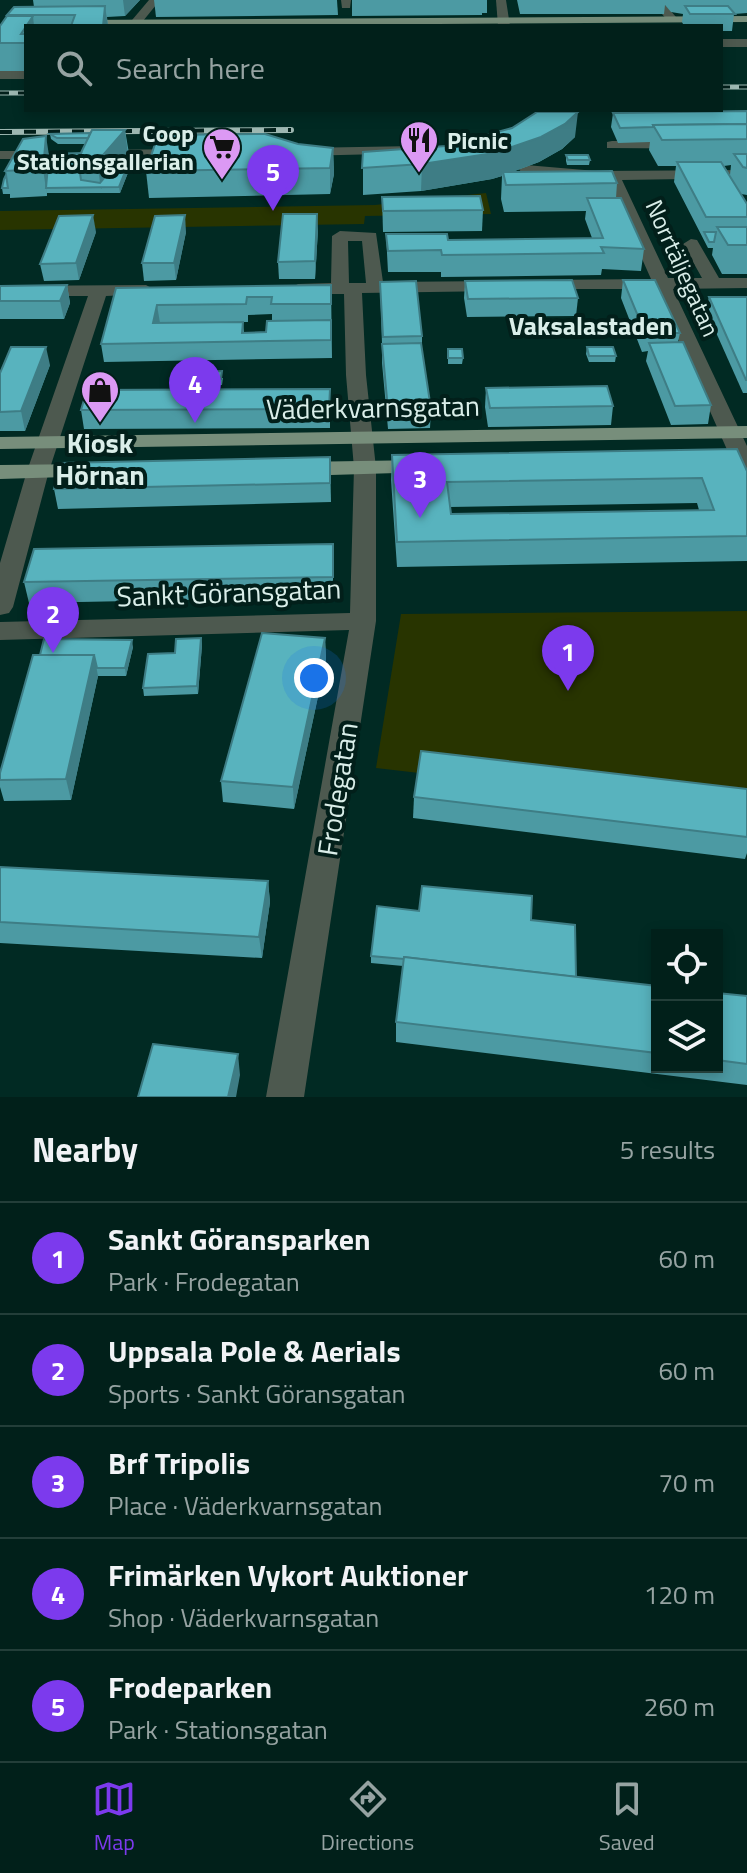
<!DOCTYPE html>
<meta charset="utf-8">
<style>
body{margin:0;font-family:"Titillium Web",sans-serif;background:#0b2823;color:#f1f3f6}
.controls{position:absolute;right:24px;bottom:24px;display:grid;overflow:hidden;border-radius:0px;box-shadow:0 4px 12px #0003}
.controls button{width:72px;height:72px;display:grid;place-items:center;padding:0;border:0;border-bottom:2px solid #233e39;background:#01201a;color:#f1f3f6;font:40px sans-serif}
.you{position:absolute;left:314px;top:678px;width:28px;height:28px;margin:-20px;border:6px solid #fff;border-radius:50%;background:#1a73e8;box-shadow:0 0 0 12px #1a73e833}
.badge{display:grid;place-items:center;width:52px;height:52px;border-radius:50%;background:#7c3aed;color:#fff;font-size:26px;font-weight:700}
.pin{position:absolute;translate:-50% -66px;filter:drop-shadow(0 2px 4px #0008)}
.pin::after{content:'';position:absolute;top:42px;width:28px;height:24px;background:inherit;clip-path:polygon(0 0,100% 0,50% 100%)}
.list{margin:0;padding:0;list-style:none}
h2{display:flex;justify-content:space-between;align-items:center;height:104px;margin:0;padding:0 32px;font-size:34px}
h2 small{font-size:26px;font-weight:400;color:#96a3a2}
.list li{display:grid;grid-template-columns:52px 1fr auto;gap:24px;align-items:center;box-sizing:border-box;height:112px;padding:0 32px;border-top:2px solid #233e39}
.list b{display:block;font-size:30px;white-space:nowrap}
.list p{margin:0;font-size:26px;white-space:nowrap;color:#96a3a2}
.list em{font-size:26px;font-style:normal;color:#96a3a2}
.icon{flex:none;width:44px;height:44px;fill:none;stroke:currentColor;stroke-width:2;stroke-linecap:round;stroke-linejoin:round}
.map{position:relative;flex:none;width:747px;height:1097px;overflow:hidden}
.search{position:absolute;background:#01201a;box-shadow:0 4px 12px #0003;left:24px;right:24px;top:24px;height:88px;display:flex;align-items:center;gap:20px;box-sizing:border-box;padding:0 28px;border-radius:0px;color:#96a3a2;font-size:30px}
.sheet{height:664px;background:#01201a}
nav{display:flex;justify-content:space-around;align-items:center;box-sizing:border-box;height:112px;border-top:2px solid #233e39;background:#01201a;font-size:22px;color:#96a3a2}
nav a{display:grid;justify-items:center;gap:4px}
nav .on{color:#7c3aed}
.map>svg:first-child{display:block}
.green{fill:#283400}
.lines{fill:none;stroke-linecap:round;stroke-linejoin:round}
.minor{fill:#4d594f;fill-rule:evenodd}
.major{fill:#778e7b;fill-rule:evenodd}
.rail-far1-casing{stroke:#9db7b1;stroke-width:5}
.rail-casing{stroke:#9db7b1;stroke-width:6}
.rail-far1{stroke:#021f1a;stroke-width:3;stroke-dasharray:9;stroke-linecap:butt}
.rail{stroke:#021f1a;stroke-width:4;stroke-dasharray:12;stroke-linecap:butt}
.wall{fill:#4c9aa3;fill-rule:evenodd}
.shaded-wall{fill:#3e7d85}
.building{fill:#58b3be;stroke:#3e7d85;stroke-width:2;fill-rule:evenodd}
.labels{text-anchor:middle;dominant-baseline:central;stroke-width:8;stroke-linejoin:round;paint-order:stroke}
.far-poi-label{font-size:24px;font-weight:bold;fill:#daeee9;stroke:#021f1a;text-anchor:end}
.far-street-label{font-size:24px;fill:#daeee9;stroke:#021f1a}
.far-neighbourhood-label{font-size:26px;font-weight:bold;fill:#daeee9;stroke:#021f1a}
.street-label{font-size:28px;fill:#daeee9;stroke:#021f1a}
.poi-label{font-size:28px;font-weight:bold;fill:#daeee9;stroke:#021f1a}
</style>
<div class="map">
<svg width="747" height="1097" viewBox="0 0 747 1097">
<rect width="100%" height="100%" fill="#012a23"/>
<!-- green -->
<g class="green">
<path d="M 486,193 L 491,214 L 365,216 L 364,224 L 0,230 L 0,211 L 375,205 Z"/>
<path d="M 747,611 L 747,811 L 376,768 L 401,614 Z"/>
</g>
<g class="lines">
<!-- minor -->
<g class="minor">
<path d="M 149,0 L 160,0 L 139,26 L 127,26 Z"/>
<path d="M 341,0 L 351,0 L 350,8 L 342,8 Z"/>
<path d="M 496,0 L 506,0 L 510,26 L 498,26 Z"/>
<path d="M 650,0 L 661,0 L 676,17 L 676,21 L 668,21 Z"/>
<rect x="721" y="39" width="26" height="8"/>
<rect x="0" y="71" width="26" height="8"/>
<path d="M 612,141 L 747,141 L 747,149 L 607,148 L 607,142 Z"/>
<path d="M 416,146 L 421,147 L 421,153 L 301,156 L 294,152 L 301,148 Z"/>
<path d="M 184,149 L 191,153 L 189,156 L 97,158 L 90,154 L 97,150 Z"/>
<path d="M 0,151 L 44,151 L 51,155 L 44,159 L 0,159 Z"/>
<path d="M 526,165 L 596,171 L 747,170 L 747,178 L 622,180 L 668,278 L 702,278 L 683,244 L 691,239 L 697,240 L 719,278 L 747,278 L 747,288 L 673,289 L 747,446 L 747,477 L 736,470 L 656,289 L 536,289 L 533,285 L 536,281 L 542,280 L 651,279 L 607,180 L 521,172 L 519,169 Z"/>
<path d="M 340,231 L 376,233 L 383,282 L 498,281 L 507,286 L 498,291 L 362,293 L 366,375 L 376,468 L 376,621 L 304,1097 L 266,1097 L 349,630 L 0,640 L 0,622 L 350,613 L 354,468 L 346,375 L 344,294 L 298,294 L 289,289 L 298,284 L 331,283 L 332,236 ZM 348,241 L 362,241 L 366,283 L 349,283 Z"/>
<path d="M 146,285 L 155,290 L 152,294 L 106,296 L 49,471 L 13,607 L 9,613 L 0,615 L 0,563 L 27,471 L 88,296 L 0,296 L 0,286 Z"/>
</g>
<!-- major -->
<g class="major">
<path d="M 747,16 L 747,22 L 142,26 L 72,26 L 68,23 L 74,20 Z"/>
<path d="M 747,426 L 747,438 L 0,449 L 0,437 Z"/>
<path d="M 422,460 L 433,467 L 430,472 L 298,476 L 287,469 L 298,462 Z"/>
<path d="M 90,464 L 98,466 L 101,471 L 98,476 L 0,479 L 0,465 Z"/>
</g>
<defs>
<g id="rail-far1">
<path d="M 721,87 L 747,87"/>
<path d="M 0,93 L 26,93"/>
</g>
<path id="rail" d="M 0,132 L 291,130"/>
</defs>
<!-- rail-far1 casing -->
<use href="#rail-far1" class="rail-far1-casing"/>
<!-- rail casing -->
<use href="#rail" class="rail-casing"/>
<!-- rail-far1 -->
<use href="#rail-far1" class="rail-far1"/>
<!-- rail -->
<use href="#rail" class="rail"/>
</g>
<!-- wall -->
<g class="wall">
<path d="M 33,0 L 140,0 L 125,16 L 107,17 L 108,26 L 26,26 L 26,71 L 0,71 L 0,26 L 34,7 Z"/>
<path d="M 154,0 L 337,0 L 338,15 L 156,17 Z"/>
<path d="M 352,0 L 487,0 L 487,13 L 482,13 L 482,15 L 352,16 Z"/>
<path d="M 517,0 L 747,0 L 747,13 L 734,14 L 732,31 L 721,31 L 721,26 L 684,26 L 682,22 L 683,14 L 671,12 L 665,5 L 664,14 L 520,14 Z"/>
<path d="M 747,111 L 747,195 L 741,194 L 747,204 L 747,274 L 722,274 L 712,255 L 713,248 L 708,248 L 674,182 L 676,166 L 658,166 L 649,150 L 650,142 L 618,143 L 611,127 L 613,113 ZM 731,165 L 730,175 L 724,166 Z"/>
<path d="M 125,130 L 131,165 L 120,193 L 47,193 L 47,196 L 10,198 L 10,194 L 3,194 L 2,188 L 6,175 L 5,171 L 49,157 L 81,153 L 85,144 L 58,144 L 51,139 L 50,134 L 90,133 Z"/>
<path d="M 575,137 L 562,149 L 539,162 L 512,172 L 617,183 L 616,198 L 644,249 L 641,271 L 602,269 L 601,275 L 441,277 L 441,272 L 388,272 L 386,234 L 448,240 L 592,238 L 585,219 L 586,211 L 504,212 L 501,199 L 502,176 L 492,179 L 421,191 L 363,195 L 363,152 Z"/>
<path d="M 298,144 L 333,148 L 334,174 L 330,194 L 149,198 L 146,171 Z"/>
<path d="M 566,155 L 590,160 L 589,165 L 567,165 L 566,161 Z"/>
<path d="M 382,197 L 483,210 L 482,231 L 383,232 Z"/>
<path d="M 318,230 L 315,279 L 279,279 L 278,262 Z"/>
<path d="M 96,232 L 79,280 L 44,281 L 40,264 Z"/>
<path d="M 186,232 L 176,280 L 144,281 L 142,263 Z"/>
<path d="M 623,280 L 680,333 L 678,342 L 711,405 L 708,424 L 671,425 L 646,361 L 648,351 L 642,352 L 621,298 Z"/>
<path d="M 465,281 L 578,298 L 576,316 L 467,317 L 464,298 Z"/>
<path d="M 380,282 L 422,336 L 422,348 L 431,409 L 430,428 L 388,429 L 382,363 L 382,344 Z"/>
<path d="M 67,285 L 70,303 L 64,319 L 0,319 L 0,286 Z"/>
<path d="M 331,285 L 332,358 L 104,362 L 101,344 L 116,288 ZM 272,314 L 272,321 L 266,332 L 244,333 L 243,322 L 248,322 L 248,315 Z"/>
<path d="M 709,297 L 747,297 L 747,393 L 743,393 L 706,310 Z"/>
<path d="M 587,347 L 616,356 L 615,362 L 589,362 L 586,354 Z"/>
<path d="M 448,349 L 463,358 L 462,364 L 448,364 Z"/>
<path d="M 50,365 L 25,431 L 0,431 L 0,373 Z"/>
<path d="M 223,378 L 222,385 L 204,386 L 204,379 Z"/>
<path d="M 486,388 L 613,406 L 611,425 L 488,427 L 485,407 Z"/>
<path d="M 330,408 L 330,428 L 84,429 L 81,410 Z"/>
<path d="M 392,455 L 747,471 L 747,561 L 397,567 L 391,480 ZM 697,503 L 699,510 L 451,514 L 450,507 Z"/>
<path d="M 330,457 L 331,502 L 58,509 L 54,489 Z"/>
<path d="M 333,564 L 333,597 L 29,603 L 24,582 Z"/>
<path d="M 201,638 L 202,645 L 198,694 L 144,696 L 143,688 L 175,653 Z"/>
<path d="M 325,638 L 326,659 L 294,809 L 223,802 L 221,781 Z"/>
<path d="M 133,647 L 126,676 L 98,676 L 71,800 L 4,801 L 0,787 L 0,773 L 33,655 Z"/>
<path d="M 747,789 L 747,853 L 745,859 L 413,818 L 414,797 Z"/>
<path d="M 0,867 L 268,881 L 270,902 L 262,958 L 0,943 Z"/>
<path d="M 531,920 L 576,977 L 657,986 L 657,1067 L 717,1067 L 717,993 L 747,996 L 747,1085 L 396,1042 L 396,1022 L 403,966 L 371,963 L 371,956 Z"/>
</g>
<!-- shaded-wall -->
<g class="shaded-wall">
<path d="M 123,0 L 140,0 L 125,16 Z"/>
<path d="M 105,6 L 108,26 L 103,26 Z"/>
<path d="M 33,16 L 34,26 L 26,26 Z"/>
<path d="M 578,112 L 575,137 L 562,149 L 539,162 L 504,175 L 503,172 L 502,176 L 492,179 L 421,191 L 422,164 Z"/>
<path d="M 125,130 L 128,155 L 101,189 L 97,162 Z"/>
<path d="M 46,136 L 50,162 L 46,188 L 47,196 L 43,169 Z"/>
<path d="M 333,148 L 334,174 L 330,194 L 330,168 Z"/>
<path d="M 130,160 L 131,165 L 120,193 L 119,187 Z"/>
<path d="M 317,214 L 318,230 L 315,279 L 315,261 Z"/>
<path d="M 93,215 L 96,232 L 79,280 L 76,263 Z"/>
<path d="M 185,215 L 186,232 L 176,280 L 174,263 Z"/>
<path d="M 67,285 L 70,303 L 64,319 L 60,301 Z"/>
<path d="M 157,305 L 160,323 L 153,323 Z"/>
<path d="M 46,347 L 50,365 L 25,431 L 21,411 Z"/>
<path d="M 201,638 L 202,645 L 198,694 L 197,686 Z"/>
<path d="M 325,638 L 326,659 L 294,809 L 293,787 Z"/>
<path d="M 132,640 L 133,647 L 126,676 L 125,668 Z"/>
<path d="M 94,655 L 98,676 L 71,800 L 66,779 Z"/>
<path d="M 268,881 L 270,902 L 262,958 L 259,937 Z"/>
<path d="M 238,1054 L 240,1075 L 236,1097 L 228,1097 Z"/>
</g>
<!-- building -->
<g class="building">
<path d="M 105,6 L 103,26 L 71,26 L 75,15 L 7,15 L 14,7 Z"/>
<path d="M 685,6 L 728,6 L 735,14 L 690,14 Z"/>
<path d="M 7,16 L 33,16 L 21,34 L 26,34 L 26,43 L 0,43 L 0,26 Z"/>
<path d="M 747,111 L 747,124 L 653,125 L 653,127 L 620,128 L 613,113 Z"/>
<path d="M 537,112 L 578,112 L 565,124 L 541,137 L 494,153 L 422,164 L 362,168 L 363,152 L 446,146 L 512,128 Z"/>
<path d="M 747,124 L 747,139 L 662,140 L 653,125 Z"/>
<path d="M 92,130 L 125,130 L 97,162 L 78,159 Z"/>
<path d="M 90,133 L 88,138 L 57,138 L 50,134 Z"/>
<path d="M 265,134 L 298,144 L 333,148 L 330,168 L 146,171 L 158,135 Z"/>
<path d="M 46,136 L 43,169 L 5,171 L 23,139 Z"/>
<path d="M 81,153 L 78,159 L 81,180 L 100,183 L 125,153 L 129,153 L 130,160 L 119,187 L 46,188 L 49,154 Z"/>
<path d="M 734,154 L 747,154 L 747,168 L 743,167 Z"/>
<path d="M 566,155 L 588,155 L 590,160 L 568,160 Z"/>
<path d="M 677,162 L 721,162 L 747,204 L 747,217 L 706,217 Z"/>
<path d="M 612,171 L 617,183 L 506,185 L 503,172 Z"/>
<path d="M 6,175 L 8,188 L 2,188 L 4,179 Z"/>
<path d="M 480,196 L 483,210 L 383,211 L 382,197 Z"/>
<path d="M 587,198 L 621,198 L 644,249 L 601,247 L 604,253 L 442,255 L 441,250 L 388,251 L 386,234 L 447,234 L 448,240 L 603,238 Z"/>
<path d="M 283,214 L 317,214 L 315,261 L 278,262 Z"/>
<path d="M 93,215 L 76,263 L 40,264 L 59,216 Z"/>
<path d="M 185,215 L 174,263 L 142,263 L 155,216 Z"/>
<path d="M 717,227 L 747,227 L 747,245 L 728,245 Z"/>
<path d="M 704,232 L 716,232 L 714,242 L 709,242 Z"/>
<path d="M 572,280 L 578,298 L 468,299 L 465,281 Z"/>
<path d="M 623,280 L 655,280 L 680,333 L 645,333 Z"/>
<path d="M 416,281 L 422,336 L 383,337 L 380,282 Z"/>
<path d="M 67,285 L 60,301 L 0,301 L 0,286 Z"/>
<path d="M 331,285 L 331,304 L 271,304 L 272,297 L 247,297 L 246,304 L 157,305 L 153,323 L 243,322 L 242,333 L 266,332 L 267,321 L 331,320 L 331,340 L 101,344 L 116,288 Z"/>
<path d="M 709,297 L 747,297 L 747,380 L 746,380 Z"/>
<path d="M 683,342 L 711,405 L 675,406 L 649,343 Z"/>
<path d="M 421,343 L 431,409 L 388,410 L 382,344 Z"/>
<path d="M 11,347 L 46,347 L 21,411 L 0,412 L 0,373 Z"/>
<path d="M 587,347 L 613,347 L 616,356 L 589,356 Z"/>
<path d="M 448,349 L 462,349 L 463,358 L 448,358 Z"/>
<path d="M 222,371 L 221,379 L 204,379 L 205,372 Z"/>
<path d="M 607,386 L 613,406 L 490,408 L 486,388 Z"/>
<path d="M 330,389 L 329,409 L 81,410 L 87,390 Z"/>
<path d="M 737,449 L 747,471 L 747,536 L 397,542 L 392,455 ZM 702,478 L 714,510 L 451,514 L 447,482 Z"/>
<path d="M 330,457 L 330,483 L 54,489 L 61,463 Z"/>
<path d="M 333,544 L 333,577 L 24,582 L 34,549 Z"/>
<path d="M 262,633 L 325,638 L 293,787 L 221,781 Z"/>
<path d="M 201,638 L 197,686 L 143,688 L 148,654 L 175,653 L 176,639 Z"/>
<path d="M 44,639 L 132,640 L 125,668 L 97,668 L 94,655 L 40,655 Z"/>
<path d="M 33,655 L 94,655 L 66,779 L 0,780 L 0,773 Z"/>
<path d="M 421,751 L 747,789 L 747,837 L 414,797 Z"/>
<path d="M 0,867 L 268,881 L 259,937 L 0,922 Z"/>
<path d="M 422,886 L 532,896 L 531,920 L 575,925 L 576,977 L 404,957 L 404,959 L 371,956 L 377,906 L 419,911 Z"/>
<path d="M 404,957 L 657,986 L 657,1053 L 396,1022 Z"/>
<path d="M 717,993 L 747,996 L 747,1064 L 717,1060 Z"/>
<path d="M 153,1044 L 238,1054 L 228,1097 L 138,1097 Z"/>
</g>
<!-- icons -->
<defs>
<symbol id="restaurant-pin" viewBox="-11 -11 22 30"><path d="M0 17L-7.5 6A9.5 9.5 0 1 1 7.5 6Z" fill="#dc99f4" stroke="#021f1a"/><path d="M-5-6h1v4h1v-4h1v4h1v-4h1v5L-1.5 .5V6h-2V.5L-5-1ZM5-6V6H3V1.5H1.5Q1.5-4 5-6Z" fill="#111"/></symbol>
<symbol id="supermarket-pin" viewBox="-11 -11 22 30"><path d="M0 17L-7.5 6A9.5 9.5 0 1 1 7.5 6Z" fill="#dc99f4" stroke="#021f1a"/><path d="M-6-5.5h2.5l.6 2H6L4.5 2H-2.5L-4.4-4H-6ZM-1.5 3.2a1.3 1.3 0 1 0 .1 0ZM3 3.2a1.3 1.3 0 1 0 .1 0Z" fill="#111"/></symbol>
<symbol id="shop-pin" viewBox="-11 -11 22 30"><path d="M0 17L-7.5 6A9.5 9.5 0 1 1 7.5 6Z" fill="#dc99f4" stroke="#021f1a"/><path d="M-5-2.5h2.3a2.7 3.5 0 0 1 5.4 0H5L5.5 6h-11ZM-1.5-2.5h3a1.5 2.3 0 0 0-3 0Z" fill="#111"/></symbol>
</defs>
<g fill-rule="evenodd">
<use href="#restaurant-pin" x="397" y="118" width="44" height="60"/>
<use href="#supermarket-pin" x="200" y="125" width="44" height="60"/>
<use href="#shop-pin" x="78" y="368" width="44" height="60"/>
</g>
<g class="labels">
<!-- far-poi labels -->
<g class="far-poi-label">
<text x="194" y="133">Coop<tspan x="194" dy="28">Stationsgallerian</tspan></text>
<text x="447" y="140" text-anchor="start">Picnic</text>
</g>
<!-- far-street labels -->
<g class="far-street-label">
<text transform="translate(683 268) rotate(66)">Norrtäljegatan</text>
</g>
<!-- far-neighbourhood labels -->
<g class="far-neighbourhood-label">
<text x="591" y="325">Vaksalastaden</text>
</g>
<!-- street labels -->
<g class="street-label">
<text transform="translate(373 407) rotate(-1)">Väderkvarnsgatan</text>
<text transform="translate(229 592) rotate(-2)">Sankt Göransgatan</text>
<text transform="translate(337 789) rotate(-81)">Frodegatan</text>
</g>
<!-- poi labels -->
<g class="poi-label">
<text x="100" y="442">Kiosk<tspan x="100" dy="32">Hörnan</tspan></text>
</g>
</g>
</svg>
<div class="controls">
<button><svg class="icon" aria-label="locate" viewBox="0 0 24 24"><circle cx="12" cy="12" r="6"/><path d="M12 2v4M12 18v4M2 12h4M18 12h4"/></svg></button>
<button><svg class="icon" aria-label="layers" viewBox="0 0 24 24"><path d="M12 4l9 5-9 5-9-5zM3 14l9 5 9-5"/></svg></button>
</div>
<div class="you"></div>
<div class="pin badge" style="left:568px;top:691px">1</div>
<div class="pin badge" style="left:53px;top:653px">2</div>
<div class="pin badge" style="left:420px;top:518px">3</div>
<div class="pin badge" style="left:195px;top:423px">4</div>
<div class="pin badge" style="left:273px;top:211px">5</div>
<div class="search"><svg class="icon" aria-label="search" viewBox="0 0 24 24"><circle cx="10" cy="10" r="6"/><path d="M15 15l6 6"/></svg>Search here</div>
</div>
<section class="sheet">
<h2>Nearby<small>5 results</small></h2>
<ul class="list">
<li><span class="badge">1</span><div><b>Sankt Göransparken</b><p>Park · Frodegatan</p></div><em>60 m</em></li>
<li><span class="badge">2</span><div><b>Uppsala Pole &amp; Aerials</b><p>Sports · Sankt Göransgatan</p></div><em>60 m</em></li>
<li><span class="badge">3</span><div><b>Brf Tripolis</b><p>Place · Väderkvarnsgatan</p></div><em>70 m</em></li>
<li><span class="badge">4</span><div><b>Frimärken Vykort Auktioner</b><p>Shop · Väderkvarnsgatan</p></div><em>120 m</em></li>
<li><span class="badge">5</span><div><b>Frodeparken</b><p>Park · Stationsgatan</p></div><em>260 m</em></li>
</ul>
</section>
<nav>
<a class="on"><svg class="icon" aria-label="map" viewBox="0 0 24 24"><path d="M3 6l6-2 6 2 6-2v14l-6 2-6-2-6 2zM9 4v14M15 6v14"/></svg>Map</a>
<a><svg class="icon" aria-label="directions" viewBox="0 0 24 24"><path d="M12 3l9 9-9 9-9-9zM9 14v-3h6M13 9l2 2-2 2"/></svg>Directions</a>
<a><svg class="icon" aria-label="saved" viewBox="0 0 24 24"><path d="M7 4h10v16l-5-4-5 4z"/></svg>Saved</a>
</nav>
